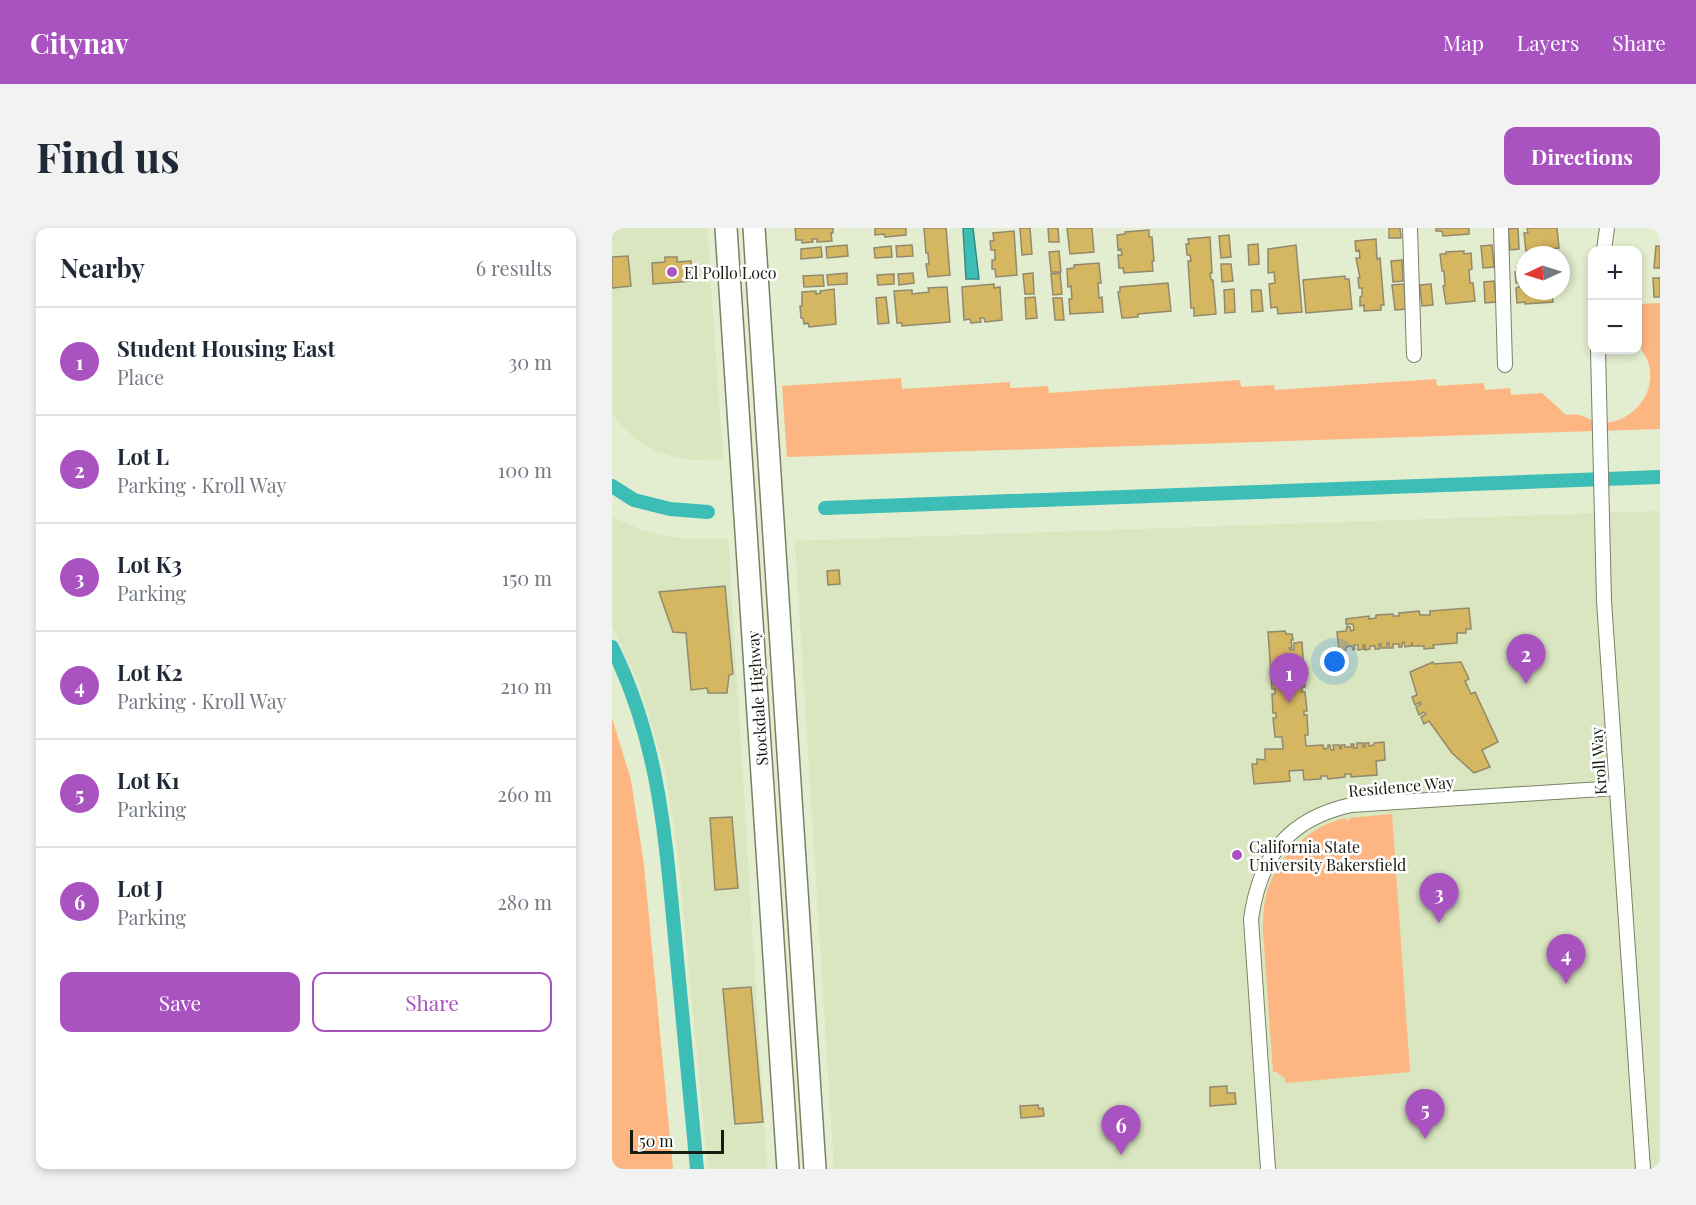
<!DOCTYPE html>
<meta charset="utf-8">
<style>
body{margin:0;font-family:"Playfair Display",serif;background:#f2f2f3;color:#1f2937}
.controls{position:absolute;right:18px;top:18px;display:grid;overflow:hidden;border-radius:12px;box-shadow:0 3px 9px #0003}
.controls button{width:54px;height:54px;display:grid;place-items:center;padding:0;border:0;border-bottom:2px solid #e0e1e3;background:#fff;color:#1f2937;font:30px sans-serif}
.compass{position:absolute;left:904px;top:18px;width:54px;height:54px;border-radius:50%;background:#fff;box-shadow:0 3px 9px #0003;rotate:266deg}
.scale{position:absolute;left:18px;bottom:15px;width:94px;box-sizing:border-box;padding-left:6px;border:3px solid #181b10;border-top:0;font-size:16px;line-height:21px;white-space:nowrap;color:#181b10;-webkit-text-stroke:4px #fff;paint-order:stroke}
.you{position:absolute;left:723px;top:434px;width:21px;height:21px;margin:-15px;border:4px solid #fff;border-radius:50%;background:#1a73e8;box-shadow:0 0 0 9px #1a73e833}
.badge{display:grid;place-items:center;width:39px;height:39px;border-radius:50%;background:#a953c1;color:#fff;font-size:20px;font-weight:700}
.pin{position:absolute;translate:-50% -50px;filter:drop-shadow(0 2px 3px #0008)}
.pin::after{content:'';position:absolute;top:32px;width:21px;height:18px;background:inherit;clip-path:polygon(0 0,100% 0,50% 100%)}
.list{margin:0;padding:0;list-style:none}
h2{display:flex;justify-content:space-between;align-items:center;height:78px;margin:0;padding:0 24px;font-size:26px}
h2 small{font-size:20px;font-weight:400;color:#747a83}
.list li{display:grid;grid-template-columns:39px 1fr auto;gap:18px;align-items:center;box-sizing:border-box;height:108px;padding:0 24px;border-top:2px solid #e0e1e3}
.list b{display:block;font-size:22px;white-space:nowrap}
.list p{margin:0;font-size:20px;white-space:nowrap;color:#747a83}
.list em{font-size:20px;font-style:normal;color:#747a83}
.actions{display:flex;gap:12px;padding:18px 24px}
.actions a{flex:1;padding:14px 0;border:2px solid #a953c1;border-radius:12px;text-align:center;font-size:21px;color:#a953c1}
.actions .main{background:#a953c1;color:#fff}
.map{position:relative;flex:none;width:1048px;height:941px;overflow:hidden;border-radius:12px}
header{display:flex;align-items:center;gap:36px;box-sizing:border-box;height:84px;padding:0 30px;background:#a953c1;color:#fff}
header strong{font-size:28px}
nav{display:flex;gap:33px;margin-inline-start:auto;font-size:21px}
.intro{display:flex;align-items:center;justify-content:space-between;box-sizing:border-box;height:144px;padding:0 36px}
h1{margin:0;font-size:42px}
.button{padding:15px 27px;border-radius:12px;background:#a953c1;color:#fff;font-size:21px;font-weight:700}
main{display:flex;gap:36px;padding:0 36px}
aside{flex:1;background:#fff;border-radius:12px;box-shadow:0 3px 9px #0003}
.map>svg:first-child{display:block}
.built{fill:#d9e6c0}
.green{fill:#fdb681}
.water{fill:#3cbdb5;stroke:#318c84;stroke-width:1.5}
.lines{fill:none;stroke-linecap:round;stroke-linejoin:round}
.canal{stroke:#3cbdb5;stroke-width:14}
.building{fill:#d5b661;stroke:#93896c;stroke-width:1.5}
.street-casing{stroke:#788166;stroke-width:16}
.primary-casing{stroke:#788166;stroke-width:24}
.street{stroke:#fff;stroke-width:14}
.primary{stroke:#fff;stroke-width:21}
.poi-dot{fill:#a953c1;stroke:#fff;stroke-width:2}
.labels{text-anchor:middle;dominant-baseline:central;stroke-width:5;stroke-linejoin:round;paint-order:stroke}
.poi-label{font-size:16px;fill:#181b10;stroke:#fff;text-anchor:start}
.street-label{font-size:16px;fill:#181b10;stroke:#fff}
</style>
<header>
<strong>Citynav</strong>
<nav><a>Map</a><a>Layers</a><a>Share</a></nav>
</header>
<div class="intro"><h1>Find us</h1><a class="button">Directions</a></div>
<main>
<aside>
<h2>Nearby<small>6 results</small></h2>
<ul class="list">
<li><span class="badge">1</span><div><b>Student Housing East</b><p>Place</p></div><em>30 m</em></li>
<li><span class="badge">2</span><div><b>Lot L</b><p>Parking · Kroll Way</p></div><em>100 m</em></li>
<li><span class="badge">3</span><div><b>Lot K3</b><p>Parking</p></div><em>150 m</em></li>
<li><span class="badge">4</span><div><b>Lot K2</b><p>Parking · Kroll Way</p></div><em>210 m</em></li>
<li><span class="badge">5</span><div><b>Lot K1</b><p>Parking</p></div><em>260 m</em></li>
<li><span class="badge">6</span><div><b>Lot J</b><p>Parking</p></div><em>280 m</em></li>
</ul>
<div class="actions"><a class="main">Save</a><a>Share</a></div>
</aside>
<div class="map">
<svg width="1048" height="941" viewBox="0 0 1048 941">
<rect width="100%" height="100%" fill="#e3edcf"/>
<!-- built -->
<g class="built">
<path d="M 0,0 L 95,0 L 111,231 L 82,232 L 67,230 L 46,224 L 28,214 L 10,198 L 0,185 Z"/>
<path d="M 1048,283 L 1048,941 L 222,941 L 183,313 Z"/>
<path d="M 0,289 L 30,302 L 49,307 L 68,310 L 116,310 L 155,941 L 96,941 L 65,618 L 52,538 L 28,459 L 0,398 Z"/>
</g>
<!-- green -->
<g class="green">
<path d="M 1048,75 L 1048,201 L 175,229 L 170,158 L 289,150 L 290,161 L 398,154 L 398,160 L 436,158 L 437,165 L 628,152 L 629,159 L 662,157 L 663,162 L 824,151 L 825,158 L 872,155 L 873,162 L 898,160 L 899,167 L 930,165 L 954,187 C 958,187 964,186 967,187 C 978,191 987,196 999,194 C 1026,189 1045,161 1036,134 C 1034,127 1027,120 1026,114 C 1024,102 1026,88 1026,76 Z"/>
<path d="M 0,490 L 19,552 L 32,637 L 61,941 L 0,941 Z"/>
<path d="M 780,586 L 798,844 L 673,855 L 673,850 L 664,844 L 661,844 L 651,703 C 651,688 652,674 656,660 C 668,627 699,597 734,590 L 735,593 L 737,593 L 737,590 Z"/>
</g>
<!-- water -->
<path class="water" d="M 351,0 L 361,0 L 367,51 L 354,51 Z"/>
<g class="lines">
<!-- canal -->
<g class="canal">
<path d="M 0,258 L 22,272 L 58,281 L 96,284"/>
<path d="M 213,280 L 1048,249"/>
<path d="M 0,419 C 47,514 53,607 63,710 C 70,787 77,864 85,941"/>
</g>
</g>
<!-- building -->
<g class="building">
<path d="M 183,0 L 221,0 L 221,5 L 219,5 L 220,13 L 205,14 L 205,11 L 200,11 L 201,14 L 190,15 L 190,12 L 184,12 Z"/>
<path d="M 263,0 L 294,0 L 294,7 L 273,9 L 272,6 L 263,7 Z"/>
<path d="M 312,0 L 334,0 L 338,47 L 316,49 L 314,36 L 317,36 L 316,25 L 314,25 Z"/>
<path d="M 408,0 L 418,0 L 420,26 L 410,27 Z"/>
<path d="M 436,0 L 446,0 L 447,14 L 437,14 Z"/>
<path d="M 455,0 L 480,0 L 482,24 L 458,26 Z"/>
<path d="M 777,0 L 788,0 L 789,10 L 777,10 Z"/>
<path d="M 824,0 L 857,0 L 857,6 L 831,8 L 830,3 L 824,3 Z"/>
<path d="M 906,0 L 907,21 L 898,22 L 896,1 Z"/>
<path d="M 915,0 L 945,0 L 947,20 L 914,23 L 912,5 L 916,5 Z"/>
<path d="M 537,2 L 537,9 L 540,9 L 542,33 L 540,33 L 541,43 L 512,45 L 511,40 L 507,40 L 506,27 L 510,27 L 509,21 L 506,22 L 505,7 L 513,6 L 513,4 Z"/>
<path d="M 402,3 L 405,47 L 384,49 L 383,41 L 380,41 L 380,32 L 383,32 L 383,22 L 379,22 L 378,13 L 382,13 L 381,5 Z"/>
<path d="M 617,7 L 619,29 L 609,30 L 607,8 Z"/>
<path d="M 598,9 L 600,45 L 598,45 L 599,52 L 601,52 L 604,86 L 582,88 L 582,80 L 579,80 L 576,33 L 579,33 L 578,27 L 575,27 L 574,16 L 577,16 L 576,11 Z"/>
<path d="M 764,11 L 765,31 L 768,30 L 772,77 L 769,77 L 769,82 L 752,83 L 752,77 L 748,78 L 748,69 L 750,68 L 750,60 L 747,60 L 746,50 L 748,50 L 744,30 L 748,30 L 747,22 L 744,23 L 743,13 Z"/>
<path d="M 646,16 L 647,36 L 637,37 L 636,17 Z"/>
<path d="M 235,17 L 236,28 L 215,30 L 214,19 Z"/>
<path d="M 300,17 L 301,28 L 285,29 L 284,18 Z"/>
<path d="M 684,17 L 690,84 L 666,86 L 665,79 L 659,80 L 657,56 L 663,55 L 662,44 L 656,45 L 656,21 Z"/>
<path d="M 880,17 L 882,39 L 871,40 L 869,18 Z"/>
<path d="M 279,18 L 280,29 L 263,30 L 262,20 Z"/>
<path d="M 1044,18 L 1048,18 L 1048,40 L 1042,40 Z"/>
<path d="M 209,19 L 210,29 L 189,31 L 189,21 Z"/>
<path d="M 447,23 L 449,44 L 439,44 L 437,24 Z"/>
<path d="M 852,23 L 852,26 L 859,25 L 860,41 L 857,42 L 858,55 L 861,55 L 863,73 L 834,76 L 831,58 L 833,58 L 832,43 L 830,43 L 828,26 L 834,26 L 834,24 Z"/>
<path d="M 16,28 L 19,58 L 0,60 L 0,29 Z"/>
<path d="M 53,29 L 65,29 L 65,34 L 79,33 L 80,53 L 41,56 L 40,35 L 53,34 Z"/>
<path d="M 790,32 L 791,53 L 781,54 L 779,33 Z"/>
<path d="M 487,35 L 489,55 L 486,55 L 487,70 L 490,69 L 491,84 L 458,86 L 457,71 L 460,71 L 459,58 L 456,59 L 455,41 L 462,40 L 462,37 Z"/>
<path d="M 609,36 L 619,36 L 621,53 L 610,54 Z"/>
<path d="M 913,39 L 913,63 L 940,63 L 941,74 L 913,76 L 913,74 L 905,75 L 904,60 L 907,59 L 907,55 L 904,55 L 903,44 L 905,44 L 905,40 Z"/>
<path d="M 235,45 L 235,56 L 216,57 L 215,47 Z"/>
<path d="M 301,45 L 302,55 L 287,57 L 286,46 Z"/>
<path d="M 421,45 L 422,66 L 413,66 L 411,46 Z"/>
<path d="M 448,45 L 450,66 L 441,67 L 439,46 Z"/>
<path d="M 282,46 L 282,56 L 266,57 L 265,47 Z"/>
<path d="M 211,47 L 212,58 L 192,59 L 191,48 Z"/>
<path d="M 733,48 L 733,51 L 737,51 L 740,81 L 694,85 L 691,52 Z"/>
<path d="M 1041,50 L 1048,50 L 1048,69 L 1042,69 Z"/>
<path d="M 882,53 L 884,74 L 873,75 L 872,54 Z"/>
<path d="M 556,55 L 559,83 L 526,86 L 526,89 L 510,90 L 506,64 L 508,64 L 508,59 Z"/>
<path d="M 382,56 L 382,60 L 388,59 L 390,92 L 373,94 L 372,90 L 368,90 L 369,94 L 359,95 L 358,91 L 352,92 L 350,59 Z"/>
<path d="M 792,56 L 794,81 L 783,82 L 780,57 Z"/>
<path d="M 819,56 L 821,77 L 810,78 L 808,57 Z"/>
<path d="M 335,59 L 338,94 L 290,98 L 290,95 L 285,95 L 282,63 L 300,62 L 300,66 L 317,64 L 316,60 Z"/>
<path d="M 222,61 L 224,96 L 197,99 L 196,95 L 192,96 L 191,90 L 189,90 L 188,78 L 190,78 L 190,64 L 204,63 L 204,66 L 209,65 L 208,63 Z"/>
<path d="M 622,61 L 623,84 L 613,85 L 612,62 Z"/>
<path d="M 639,62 L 649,62 L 651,83 L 640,84 Z"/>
<path d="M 274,69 L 277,95 L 266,96 L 264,70 Z"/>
<path d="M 423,69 L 425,90 L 414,91 L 413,70 Z"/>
<path d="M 441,70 L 450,70 L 452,92 L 443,92 Z"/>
<path d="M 227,342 L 228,356 L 216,357 L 215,343 Z"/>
<path d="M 113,358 L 121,446 L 117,447 L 115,465 L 96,465 L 95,460 L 79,462 L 74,405 L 61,404 L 47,364 Z"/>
<path d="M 857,380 L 859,401 L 854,401 L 854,405 L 845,405 L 845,415 L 821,417 L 822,420 L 812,421 L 812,418 L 800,418 L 800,414 L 799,418 L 793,419 L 792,414 L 790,415 L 790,419 L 787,419 L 787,416 L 781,416 L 781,420 L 777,420 L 777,415 L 775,415 L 775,420 L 769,420 L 769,416 L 767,416 L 767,421 L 763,421 L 763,418 L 758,418 L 758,421 L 753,422 L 753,417 L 751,417 L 752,421 L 746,422 L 746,417 L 742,417 L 743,421 L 741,422 L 740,418 L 734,419 L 734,422 L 727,423 L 725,404 L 734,403 L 735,398 L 738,399 L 739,403 L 742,402 L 741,396 L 734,396 L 734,391 L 757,388 L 757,391 L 764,390 L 764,387 L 781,386 L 781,388 L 787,388 L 787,385 L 807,383 L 808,387 L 818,387 L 818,383 Z"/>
<path d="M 673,403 L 674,406 L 680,406 L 681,412 L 679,412 L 680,420 L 677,420 L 678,422 L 682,422 L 682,415 L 690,414 L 693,459 L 690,459 L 690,464 L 693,464 L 695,483 L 692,483 L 692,487 L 695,487 L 696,507 L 693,507 L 694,518 L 711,517 L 712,521 L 716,520 L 716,517 L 718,517 L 719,522 L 722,522 L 721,517 L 727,517 L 728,521 L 729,521 L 729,517 L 733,517 L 733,519 L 740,519 L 739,516 L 742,516 L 742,520 L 745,520 L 745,515 L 751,515 L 751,519 L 753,519 L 753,515 L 757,515 L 757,518 L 762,517 L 762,515 L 772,514 L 773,532 L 764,533 L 765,547 L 739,549 L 739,546 L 733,546 L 733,549 L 716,551 L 715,548 L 709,548 L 709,551 L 692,552 L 691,542 L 677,543 L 678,553 L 642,556 L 640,536 L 645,536 L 645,531 L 653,532 L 653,521 L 671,521 L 670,509 L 663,509 L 661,490 L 664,490 L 664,485 L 661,485 L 660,466 L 663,466 L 663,461 L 660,461 L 656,404 Z"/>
<path d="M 821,434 L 822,436 L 849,434 L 857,451 L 853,453 L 859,466 L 863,464 L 886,514 L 870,522 L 878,539 L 862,545 L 840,525 L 817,493 L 812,496 L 809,489 L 814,486 L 812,484 L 807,487 L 804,479 L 809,476 L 808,474 L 803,477 L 800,469 L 805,467 L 798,444 Z"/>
<path d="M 120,589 L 126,660 L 103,662 L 98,590 Z"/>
<path d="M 139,759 L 151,894 L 123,896 L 111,761 Z"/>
<path d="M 615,858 L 615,865 L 623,865 L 624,876 L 598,878 L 598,859 Z"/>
<path d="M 426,877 L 427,881 L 431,880 L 432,888 L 409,890 L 408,878 Z"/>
</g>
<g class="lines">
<defs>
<g id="street">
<path d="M 798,0 L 802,127"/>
<path d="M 889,0 L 893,137"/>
<path d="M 992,22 L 995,0"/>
<path d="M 986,122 L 992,373 L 1031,941"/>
<path d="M 656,941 L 639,691 C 648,628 676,591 739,577 L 1005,560"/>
</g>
<g id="primary">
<path d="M 114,0 L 176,941"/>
<path d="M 142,0 L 203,941"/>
</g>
</defs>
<!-- street casing -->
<use href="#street" class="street-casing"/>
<!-- primary casing -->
<use href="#primary" class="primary-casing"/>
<!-- street -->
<use href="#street" class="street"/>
<!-- primary -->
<use href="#primary" class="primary"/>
</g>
<!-- markers -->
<g class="poi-dot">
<circle cx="60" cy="44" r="6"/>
<circle cx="625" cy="627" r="6"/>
</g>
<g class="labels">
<!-- poi labels -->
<g class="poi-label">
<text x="72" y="44">El Pollo Loco</text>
<text x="637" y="618">California State<tspan x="637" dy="18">University Bakersfield</tspan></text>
</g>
<!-- street labels -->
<g class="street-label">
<text transform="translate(145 470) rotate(-94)">Stockdale Highway</text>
<text transform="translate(986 533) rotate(-94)">Kroll Way</text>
<text transform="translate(789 558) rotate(-5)">Residence Way</text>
</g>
</g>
</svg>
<div class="controls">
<button>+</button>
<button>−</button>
</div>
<svg class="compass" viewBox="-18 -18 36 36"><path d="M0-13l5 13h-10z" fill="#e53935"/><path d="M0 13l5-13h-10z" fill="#747a83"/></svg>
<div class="scale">50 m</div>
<div class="you"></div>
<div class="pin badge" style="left:677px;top:475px">1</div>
<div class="pin badge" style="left:914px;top:456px">2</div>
<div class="pin badge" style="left:827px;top:695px">3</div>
<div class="pin badge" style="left:954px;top:756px">4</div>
<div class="pin badge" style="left:813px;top:911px">5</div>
<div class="pin badge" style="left:509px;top:927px">6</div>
</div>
</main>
